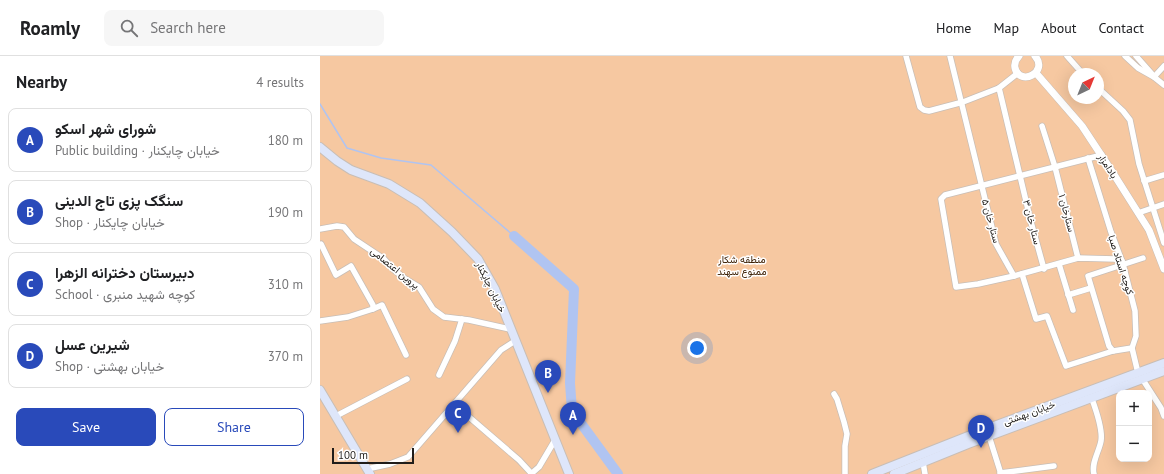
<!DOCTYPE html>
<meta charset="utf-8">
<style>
body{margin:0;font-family:"PT Sans",Vazirmatn,sans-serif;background:#f6f6f6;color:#202124}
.controls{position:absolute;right:12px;bottom:12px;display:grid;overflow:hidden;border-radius:8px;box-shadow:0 4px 16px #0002}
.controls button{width:36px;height:36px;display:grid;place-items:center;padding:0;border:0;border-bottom:1px solid #e0e0e0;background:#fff;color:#202124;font:20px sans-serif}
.compass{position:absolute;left:748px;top:12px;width:36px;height:36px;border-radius:50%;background:#fff;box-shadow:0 4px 16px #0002;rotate:43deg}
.scale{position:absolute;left:12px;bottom:10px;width:82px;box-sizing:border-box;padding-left:4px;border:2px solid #201d1a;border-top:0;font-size:11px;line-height:14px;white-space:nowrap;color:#201d1a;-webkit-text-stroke:3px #fff;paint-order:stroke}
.you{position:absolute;left:377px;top:292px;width:14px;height:14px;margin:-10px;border:3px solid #fff;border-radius:50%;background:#1a73e8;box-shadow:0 0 0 6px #1a73e833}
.badge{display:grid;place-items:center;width:26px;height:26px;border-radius:50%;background:#294aba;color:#fff;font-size:13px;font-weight:700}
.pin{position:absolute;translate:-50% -33px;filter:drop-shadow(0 1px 2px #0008)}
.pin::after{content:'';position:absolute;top:21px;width:14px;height:12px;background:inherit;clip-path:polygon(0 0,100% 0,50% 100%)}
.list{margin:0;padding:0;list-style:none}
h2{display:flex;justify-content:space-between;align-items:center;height:52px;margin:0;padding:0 16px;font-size:17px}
h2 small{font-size:13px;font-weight:400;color:#757577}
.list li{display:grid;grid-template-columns:26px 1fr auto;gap:12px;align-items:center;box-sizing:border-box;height:64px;margin:0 8px 8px;padding:0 8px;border:1px solid #e0e0e0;border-radius:8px}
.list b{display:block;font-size:15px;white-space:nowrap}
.list p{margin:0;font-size:13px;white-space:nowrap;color:#757577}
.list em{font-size:13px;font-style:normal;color:#757577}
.actions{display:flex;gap:8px;padding:12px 16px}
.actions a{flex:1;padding:9px 0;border:1px solid #294aba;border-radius:8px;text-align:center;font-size:14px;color:#294aba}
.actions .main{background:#294aba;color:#fff}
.icon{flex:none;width:22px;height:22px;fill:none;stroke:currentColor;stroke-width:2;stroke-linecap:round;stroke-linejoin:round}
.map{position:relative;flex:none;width:844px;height:418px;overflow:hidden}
header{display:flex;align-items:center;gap:24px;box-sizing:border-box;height:56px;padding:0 20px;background:#fff;border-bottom:1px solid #e0e0e0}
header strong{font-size:19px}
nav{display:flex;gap:22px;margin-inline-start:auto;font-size:14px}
.search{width:280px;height:36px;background:#f6f6f6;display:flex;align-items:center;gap:10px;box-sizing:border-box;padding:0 14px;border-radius:8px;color:#757577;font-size:15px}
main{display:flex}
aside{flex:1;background:#fff}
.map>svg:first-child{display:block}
.green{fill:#f6c8a1;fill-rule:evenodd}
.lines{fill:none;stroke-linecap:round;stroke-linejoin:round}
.stream{stroke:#b0c4f1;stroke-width:1.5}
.river{stroke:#b0c4f1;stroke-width:10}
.minor-casing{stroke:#c8beb6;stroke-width:7}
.tertiary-casing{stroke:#c8beb6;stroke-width:8}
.secondary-casing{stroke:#c8beb6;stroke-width:10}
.minor{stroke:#fff;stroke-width:5.5}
.tertiary{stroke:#fff;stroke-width:7}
.secondary{stroke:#dee6fa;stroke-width:8}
.labels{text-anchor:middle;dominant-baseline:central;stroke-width:3;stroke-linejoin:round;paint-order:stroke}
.street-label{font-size:10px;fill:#201d1a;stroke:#fff}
.park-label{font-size:10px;fill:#3e2207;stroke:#fff}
</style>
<header>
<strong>Roamly</strong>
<div class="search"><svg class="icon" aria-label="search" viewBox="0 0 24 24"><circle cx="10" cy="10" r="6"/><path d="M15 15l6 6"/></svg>Search here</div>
<nav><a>Home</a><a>Map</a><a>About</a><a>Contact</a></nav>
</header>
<main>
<aside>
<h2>Nearby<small>4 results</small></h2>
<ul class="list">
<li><span class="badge">A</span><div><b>شورای شهر اسکو</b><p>Public building · خیابان چایکنار</p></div><em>180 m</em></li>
<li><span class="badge">B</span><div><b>سنگک پزی تاج الدینی</b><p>Shop · خیابان چایکنار</p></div><em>190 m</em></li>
<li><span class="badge">C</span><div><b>دبیرستان دخترانه الزهرا</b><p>School · کوچه شهید منبری</p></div><em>310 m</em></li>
<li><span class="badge">D</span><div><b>شیرین عسل</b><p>Shop · خیابان بهشتی</p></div><em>370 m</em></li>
</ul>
<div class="actions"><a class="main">Save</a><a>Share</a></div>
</aside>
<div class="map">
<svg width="844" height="418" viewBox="0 0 844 418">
<rect width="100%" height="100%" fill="#fefaf7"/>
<!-- green -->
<path class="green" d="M 0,0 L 844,0 L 844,418 L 0,418 ZM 754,18 L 778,18 L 778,42 L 754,42 ZM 799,337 L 829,337 L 829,403 L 799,403 Z"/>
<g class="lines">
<!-- stream -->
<path class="stream" d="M 0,48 L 27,92 L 61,102 L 111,109 L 194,180"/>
<!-- river -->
<path class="river" d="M 194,180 L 254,233 L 250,327 L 252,355 L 298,418"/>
<defs>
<g id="minor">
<path d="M 586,0 L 600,51 L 604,54 L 609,55 L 643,46 L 679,32 L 698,17"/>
<path d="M 630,0 L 676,188 L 694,220"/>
<path d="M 747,0 L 763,18"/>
<path d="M 805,0 L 818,12 L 834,21 L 844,29"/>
<path d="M 816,0 L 832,18"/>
<path d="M 834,21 L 844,10"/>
<path d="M 679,32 L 711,166 L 724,213"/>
<path d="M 778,32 L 803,55 L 810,64 L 819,108 L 844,187"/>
<path d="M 722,70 L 735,111 L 758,202"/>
<path d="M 782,99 L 625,139 L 621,143 L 636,231 L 658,228 L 694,220 L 758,202 L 795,203 L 802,205"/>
<path d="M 768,102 L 791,176 L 803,208 L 815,255 L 816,280 L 812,292 L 818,317"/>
<path d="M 824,125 L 844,119"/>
<path d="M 818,157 L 844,148"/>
<path d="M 0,173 L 17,170 L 24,171 L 34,183 L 64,203 L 73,213 L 84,222 L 99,231 L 113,253 L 124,261 L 149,264 L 190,273"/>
<path d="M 739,208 L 753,254"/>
<path d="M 702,218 L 716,263 L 727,260 L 746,310 L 793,295"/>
<path d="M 748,239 L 771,232"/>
<path d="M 53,253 L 62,249 L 86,299"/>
<path d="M 0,265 L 28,261 L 53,253 L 53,249 L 31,210 L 16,219 L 1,188"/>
<path d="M 812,292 L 793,295 L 789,290 L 768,220 L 823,202"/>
<path d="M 119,319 L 135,285 L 142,263"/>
<path d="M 823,324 L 841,352 L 844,360"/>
<path d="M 514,338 L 517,343 L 524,366 L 527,378 L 525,390 L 525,418"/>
<path d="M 772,343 C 776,354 783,373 781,385 C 779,396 771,407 774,418"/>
<path d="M 134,348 L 199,404 L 212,418"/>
<path d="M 16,360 L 87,323"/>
<path d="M 669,380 L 681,418"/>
<path d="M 603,406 L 605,418"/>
<path d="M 47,413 L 70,408 L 88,401 L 181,294 L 195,285"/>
<path d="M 212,417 L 219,411 L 235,384"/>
<path d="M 680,417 L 734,410"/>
</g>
<g id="tertiary">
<path d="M 699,0 C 696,3 694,7 695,12 C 700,31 729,16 715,0"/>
<path d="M 716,17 L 762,70 L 793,117 L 829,174 L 844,213"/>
</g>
<g id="secondary">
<path d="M 0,91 L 17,105 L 31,114 L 69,128 L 100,147 L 132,176 L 158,203 L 175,233 L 249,418"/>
<path d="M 0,334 L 50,418"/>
<path d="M 552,418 L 666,373 L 844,307"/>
<path d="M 574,418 L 648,388 L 844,315"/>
</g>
</defs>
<!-- minor casing -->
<use href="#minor" class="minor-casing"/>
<!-- tertiary casing -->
<use href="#tertiary" class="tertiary-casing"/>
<!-- secondary casing -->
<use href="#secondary" class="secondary-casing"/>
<!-- minor -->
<use href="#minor" class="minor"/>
<!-- tertiary -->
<use href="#tertiary" class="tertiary"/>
<!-- secondary -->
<use href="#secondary" class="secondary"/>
</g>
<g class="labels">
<!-- street labels -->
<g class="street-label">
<text transform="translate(788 110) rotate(57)">بادامزار</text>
<text transform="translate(747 157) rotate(75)">ستارخان ۱</text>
<text transform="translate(671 165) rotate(75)">ستار خان ۵</text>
<text transform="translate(712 166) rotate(76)">ستار خان ۳</text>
<text transform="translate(801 209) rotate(72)">کوچه استاد صبا</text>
<text transform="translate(75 212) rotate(39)">پروین اعتصامی</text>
<text transform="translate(171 231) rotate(64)">خیابان چایکنار</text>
<text transform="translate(709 357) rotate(-20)">خیابان بهشتی</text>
</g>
<!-- park labels -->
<g class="park-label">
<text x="422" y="203">منطقه شکار<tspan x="422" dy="12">ممنوع سهند</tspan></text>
</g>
</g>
</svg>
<div class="controls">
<button>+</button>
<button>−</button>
</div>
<svg class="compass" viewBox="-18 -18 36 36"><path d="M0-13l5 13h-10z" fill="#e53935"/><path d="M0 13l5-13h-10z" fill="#757577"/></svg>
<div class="scale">100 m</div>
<div class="you"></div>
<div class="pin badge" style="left:253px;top:379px">A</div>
<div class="pin badge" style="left:228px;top:337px">B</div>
<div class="pin badge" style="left:138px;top:377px">C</div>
<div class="pin badge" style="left:661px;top:392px">D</div>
</div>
</main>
